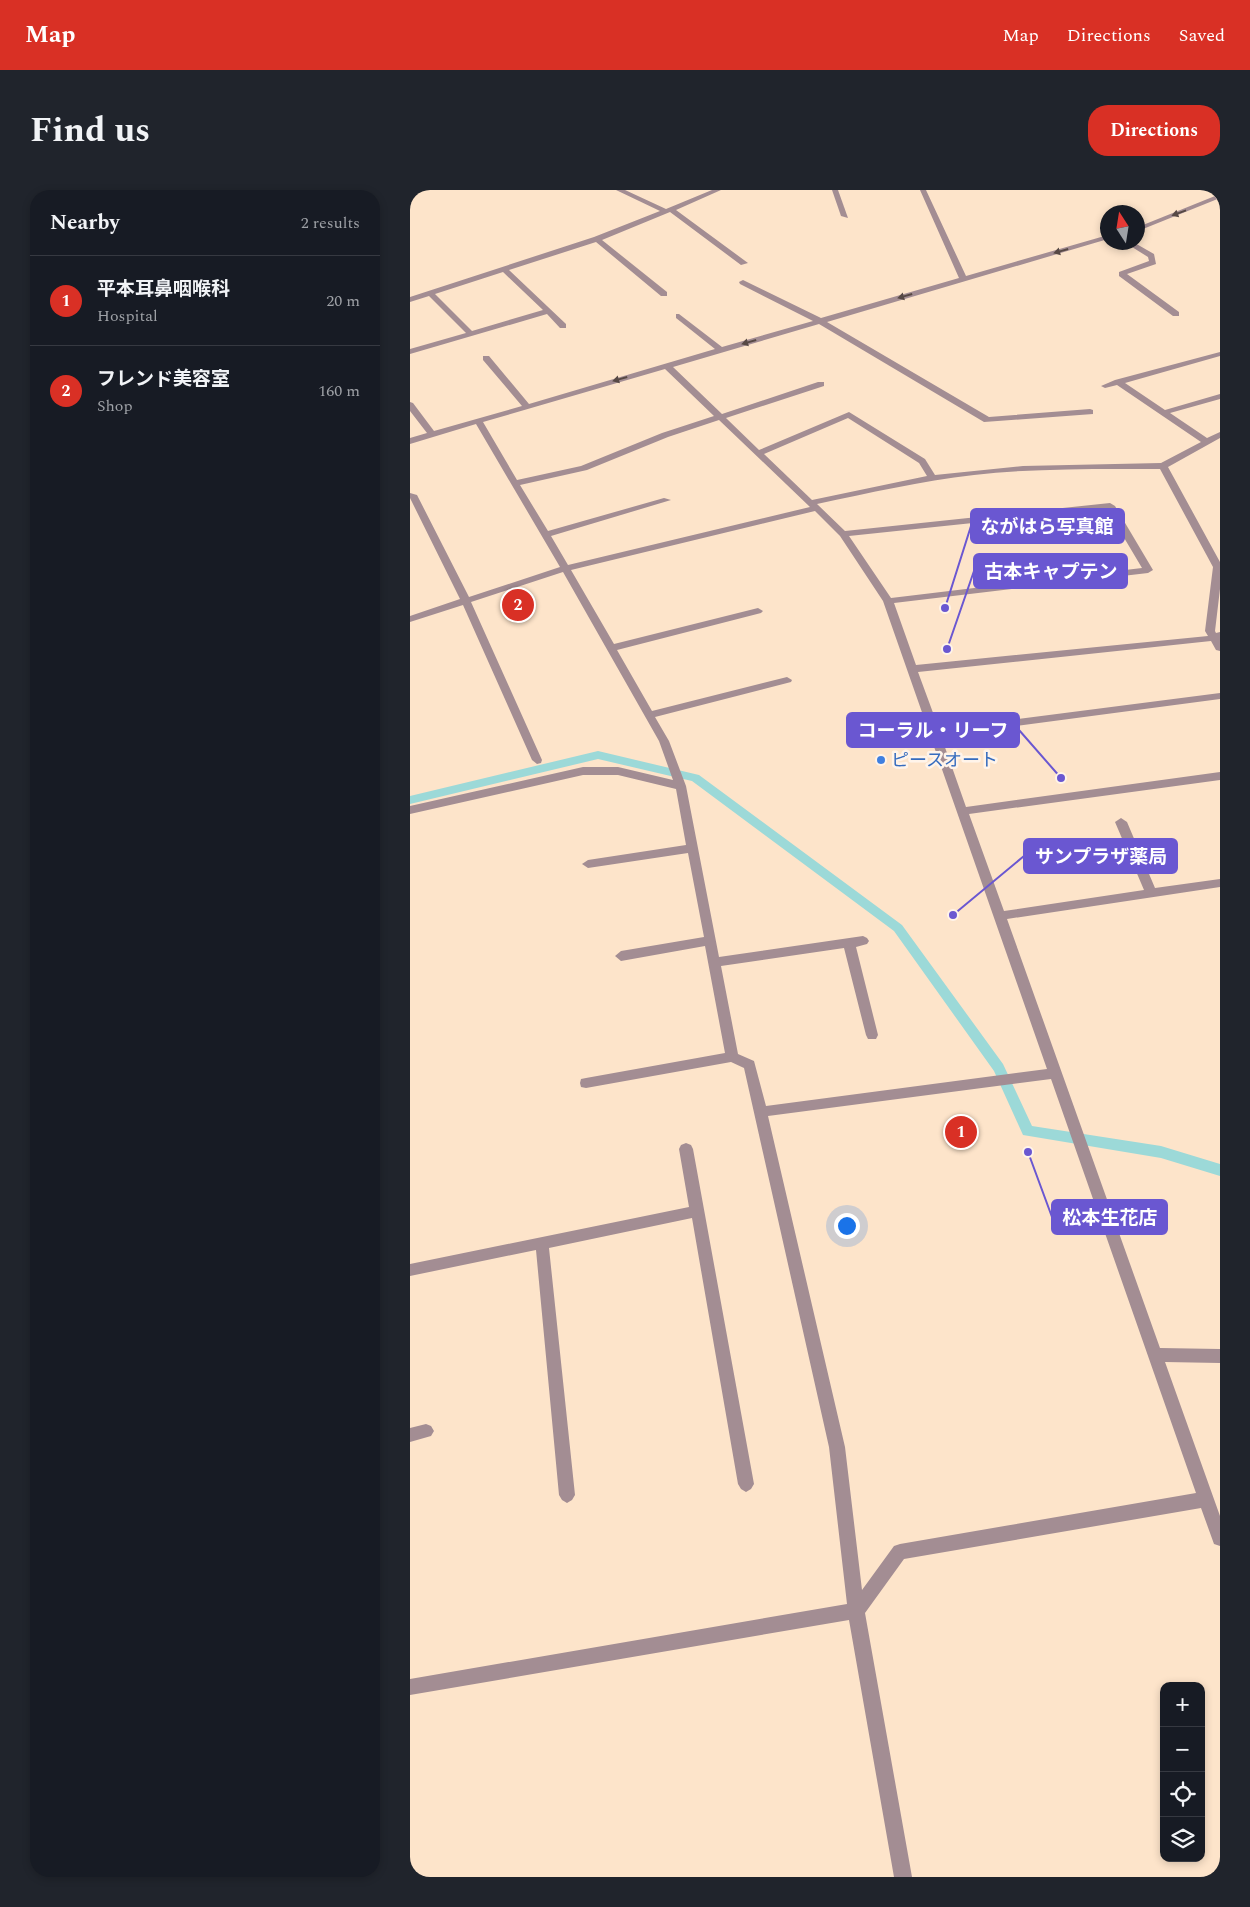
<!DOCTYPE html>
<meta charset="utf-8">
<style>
body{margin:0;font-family:Spectral,"Noto Sans JP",serif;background:#20242c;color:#f1f3f6}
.controls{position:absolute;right:15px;bottom:15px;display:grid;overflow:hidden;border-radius:10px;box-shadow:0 2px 8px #0003}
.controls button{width:45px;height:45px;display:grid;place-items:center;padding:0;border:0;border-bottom:1px solid #363941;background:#171b24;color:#f1f3f6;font:25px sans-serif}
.compass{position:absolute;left:690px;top:15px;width:45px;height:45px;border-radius:50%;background:#171b24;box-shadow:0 2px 8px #0003;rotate:348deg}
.you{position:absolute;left:436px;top:1035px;width:18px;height:18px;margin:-12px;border:4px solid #fff;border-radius:50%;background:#1a73e8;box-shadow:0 0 0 8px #1a73e833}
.badge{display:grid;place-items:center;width:32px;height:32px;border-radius:50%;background:#d93025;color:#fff;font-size:16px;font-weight:700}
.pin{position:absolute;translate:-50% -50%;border:2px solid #fff;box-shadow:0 1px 5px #0006}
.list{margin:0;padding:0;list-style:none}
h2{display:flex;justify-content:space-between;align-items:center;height:65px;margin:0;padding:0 20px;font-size:21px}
h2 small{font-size:16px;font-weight:400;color:#9ea1a6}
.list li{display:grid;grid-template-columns:32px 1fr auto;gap:15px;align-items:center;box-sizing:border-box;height:90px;padding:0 20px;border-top:1px solid #363941}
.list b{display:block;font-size:19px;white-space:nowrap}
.list p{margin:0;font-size:16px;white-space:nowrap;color:#9ea1a6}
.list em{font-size:16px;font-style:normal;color:#9ea1a6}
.icon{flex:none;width:28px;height:28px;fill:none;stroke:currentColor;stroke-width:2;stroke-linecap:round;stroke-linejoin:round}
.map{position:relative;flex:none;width:810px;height:1687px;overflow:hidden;border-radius:20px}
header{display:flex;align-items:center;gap:30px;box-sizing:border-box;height:70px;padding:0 25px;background:#d93025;color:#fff}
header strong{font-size:24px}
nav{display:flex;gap:28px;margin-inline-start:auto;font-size:18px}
.intro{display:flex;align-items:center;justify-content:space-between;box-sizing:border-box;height:120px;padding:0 30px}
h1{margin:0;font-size:35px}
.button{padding:12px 22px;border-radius:20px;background:#d93025;color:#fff;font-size:18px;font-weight:700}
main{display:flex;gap:30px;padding:0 30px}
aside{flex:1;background:#171b24;border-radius:20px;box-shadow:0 2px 8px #0003}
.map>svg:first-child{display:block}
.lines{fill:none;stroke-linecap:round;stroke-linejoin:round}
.stream{fill:#9cd9d8;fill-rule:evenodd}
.minor{fill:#a38d93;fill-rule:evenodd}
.oneway{fill:#574945}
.shop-dot{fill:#3f7fe0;stroke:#fff4ea;stroke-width:2}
.labels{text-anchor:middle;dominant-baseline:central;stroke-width:5;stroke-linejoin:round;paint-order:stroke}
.shop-label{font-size:18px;fill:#366cbe;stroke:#fff4ea;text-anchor:start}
.leader{fill:none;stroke:#6a57d1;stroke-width:2}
.callout-dot{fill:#6a57d1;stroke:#fff4ea;stroke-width:2}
.callout{fill:#6a57d1;stroke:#6a57d1;stroke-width:2}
.callout-label{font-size:19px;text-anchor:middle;font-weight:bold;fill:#fff}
</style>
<header>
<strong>Map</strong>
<nav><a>Map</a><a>Directions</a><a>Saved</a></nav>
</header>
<div class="intro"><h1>Find us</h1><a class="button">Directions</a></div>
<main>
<aside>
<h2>Nearby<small>2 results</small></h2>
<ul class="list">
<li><span class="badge">1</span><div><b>平本耳鼻咽喉科</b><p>Hospital</p></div><em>20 m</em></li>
<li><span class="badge">2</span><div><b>フレンド美容室</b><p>Shop</p></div><em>160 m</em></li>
</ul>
</aside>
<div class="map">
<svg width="810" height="1687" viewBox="0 0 810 1687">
<rect width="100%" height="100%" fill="#fde4ca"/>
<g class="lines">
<!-- stream -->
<path class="stream" d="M 188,561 L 289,585 L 492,735 L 593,874 L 622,936 L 751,956 L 810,974 L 810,986 L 751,968 L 613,945 L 584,881 L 484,741 L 282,591 L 188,569 L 0,614 L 0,606 Z"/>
<!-- minor -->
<g class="minor">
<path d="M 206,0 L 215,0 L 256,19 L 302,0 L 311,0 L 266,20 L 338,73 L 331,75 L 260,22 L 192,50 L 257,102 L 257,106 L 251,106 L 186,52 L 99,80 L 156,134 L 156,138 L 150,138 L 137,124 L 0,164 L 0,159 L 56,143 L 19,106 L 0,112 L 0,107 L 184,47 L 250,21 ZM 93,82 L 133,120 L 62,141 L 25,104 Z"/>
<path d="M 422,0 L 428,0 L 438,28 L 431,26 Z"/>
<path d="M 510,0 L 516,0 L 556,86 L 698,45 L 698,49 L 417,132 L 579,227 L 680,219 L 683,220 L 683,224 L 574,232 L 409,134 L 263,177 L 312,224 L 408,192 L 414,192 L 414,196 L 316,228 L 349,260 L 439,222 L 515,269 L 525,285 L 613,276 L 751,273 L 791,252 L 707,195 L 695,198 L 691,196 L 705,190 L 810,162 L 810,166 L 715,193 L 755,220 L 810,204 L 810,209 L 760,223 L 797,248 L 810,242 L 810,248 L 758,277 L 810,372 L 810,399 L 805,441 L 806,443 L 810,442 L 810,461 L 806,460 L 801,451 L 508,482 L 529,539 L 810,503 L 810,509 L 531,546 L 556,617 L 810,582 L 810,590 L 559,624 L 594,721 L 734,700 L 705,632 L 711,628 L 717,632 L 745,698 L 810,689 L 810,697 L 597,729 L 750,1158 L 810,1159 L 810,1173 L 755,1172 L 810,1326 L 810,1356 L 804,1354 L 791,1318 L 494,1369 L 455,1423 L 502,1687 L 484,1687 L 439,1430 L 0,1505 L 0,1489 L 437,1414 L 419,1257 L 334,878 L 321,872 L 176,898 L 171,897 L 170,893 L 171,889 L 176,888 L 315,863 L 295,756 L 211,771 L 205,766 L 211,761 L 294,747 L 278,663 L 178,678 L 172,674 L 178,670 L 276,655 L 266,599 L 208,585 L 173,585 L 0,624 L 0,616 L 173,577 L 208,577 L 263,590 L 249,551 L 153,382 L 61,412 L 132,570 L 131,573 L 127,574 L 122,570 L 53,415 L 0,432 L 0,426 L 50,409 L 0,308 L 0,303 L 7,305 L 59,407 L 150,377 L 66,234 L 0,254 L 0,248 L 17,243 L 0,221 L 0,212 L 3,213 L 24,241 L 112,216 L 73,170 L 73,166 L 79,166 L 119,214 L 305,159 L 266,128 L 266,124 L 269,124 L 312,157 L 403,131 L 330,94 L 329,92 L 333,90 L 411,128 L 549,88 ZM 255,179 L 304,226 L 252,243 L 171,276 L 107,290 L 73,232 ZM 438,228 L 509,273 L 517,286 L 402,310 L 354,264 ZM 309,230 L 400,317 L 158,375 L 141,346 L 261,310 L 254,308 L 138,341 L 110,295 L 177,280 L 258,247 ZM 750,279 L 803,377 L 795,441 L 798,446 L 506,475 L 484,413 L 738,383 L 743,380 L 705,316 L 700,313 L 435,341 L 407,314 C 459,303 511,291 564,285 C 625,278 688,279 750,279 ZM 697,319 L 732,378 L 481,408 L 439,346 ZM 405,321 L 430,346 L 473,411 L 637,879 L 356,916 L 344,871 L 328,864 L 311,776 L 434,758 L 456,845 L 458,849 L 466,849 L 468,845 L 446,757 L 457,754 L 459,751 L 457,748 L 453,746 L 309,767 L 276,596 L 259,551 L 245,527 L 381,492 L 382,490 L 377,487 L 242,521 L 207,460 L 351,423 L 353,421 L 348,418 L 204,454 L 161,380 ZM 641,889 L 786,1303 L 490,1354 L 484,1356 L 452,1400 L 435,1257 L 358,926 Z"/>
<path d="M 810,4 L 810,8 L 728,41 L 728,37 Z"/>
<path d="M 714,52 L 723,52 L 744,64 L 746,74 L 717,84 L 769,122 L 769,126 L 763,126 L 709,86 L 709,82 L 739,71 L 738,67 Z"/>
<path d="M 276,953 L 281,955 L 283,959 L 344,1294 L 341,1299 L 336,1302 L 331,1299 L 328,1294 L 282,1028 L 139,1058 L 165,1305 L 162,1310 L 157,1313 L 152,1310 L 149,1305 L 126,1060 L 0,1086 L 0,1074 L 279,1017 L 269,959 L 271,955 Z"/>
<path d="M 16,1234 L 21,1236 L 24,1241 L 21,1246 L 0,1252 L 0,1238 Z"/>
</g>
</g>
<!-- one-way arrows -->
<defs><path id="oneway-solid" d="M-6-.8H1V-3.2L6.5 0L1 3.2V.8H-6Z" transform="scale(1.25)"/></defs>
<g class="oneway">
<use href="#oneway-solid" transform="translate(769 23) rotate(160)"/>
<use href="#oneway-solid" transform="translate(651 61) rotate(164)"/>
<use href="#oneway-solid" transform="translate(495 106) rotate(164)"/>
<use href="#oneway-solid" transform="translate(339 152) rotate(164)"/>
<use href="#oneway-solid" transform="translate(210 189) rotate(164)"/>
</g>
<!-- markers -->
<circle class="shop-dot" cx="471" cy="570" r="5"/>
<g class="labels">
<!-- shop labels -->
<g class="shop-label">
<text x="481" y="570">ピースオート</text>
</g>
</g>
<!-- callouts -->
<path class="leader" d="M535 418L561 336M537 459L564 381M651 588L609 540M543 725L614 666M618 962L642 1027"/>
<g class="callout-dot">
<circle cx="535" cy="418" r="5"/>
<circle cx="537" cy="459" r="5"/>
<circle cx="651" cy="588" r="5"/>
<circle cx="543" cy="725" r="5"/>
<circle cx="618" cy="962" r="5"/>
</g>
<g class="callout">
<rect x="561" y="319" width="153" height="34" rx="5"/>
<rect x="564" y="364" width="153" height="34" rx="5"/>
<rect x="437" y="523" width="172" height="34" rx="5"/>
<rect x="614" y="649" width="153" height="34" rx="5"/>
<rect x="642" y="1010" width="115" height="34" rx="5"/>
</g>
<g class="callout-label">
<text x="637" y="343">ながはら写真館</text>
<text x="641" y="388">古本キャプテン</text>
<text x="523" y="547">コーラル・リーフ</text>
<text x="691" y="673">サンプラザ薬局</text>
<text x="700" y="1034">松本生花店</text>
</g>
</svg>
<div class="controls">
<button>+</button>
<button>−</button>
<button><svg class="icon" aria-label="locate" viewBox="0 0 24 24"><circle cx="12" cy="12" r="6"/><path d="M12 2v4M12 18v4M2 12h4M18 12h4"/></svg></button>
<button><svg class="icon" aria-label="layers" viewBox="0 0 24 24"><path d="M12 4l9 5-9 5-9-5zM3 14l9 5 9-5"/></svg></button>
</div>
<svg class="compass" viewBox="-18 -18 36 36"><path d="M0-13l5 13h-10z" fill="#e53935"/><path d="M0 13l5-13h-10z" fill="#9ea1a6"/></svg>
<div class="you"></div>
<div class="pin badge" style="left:551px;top:942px">1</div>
<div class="pin badge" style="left:108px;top:415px">2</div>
</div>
</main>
